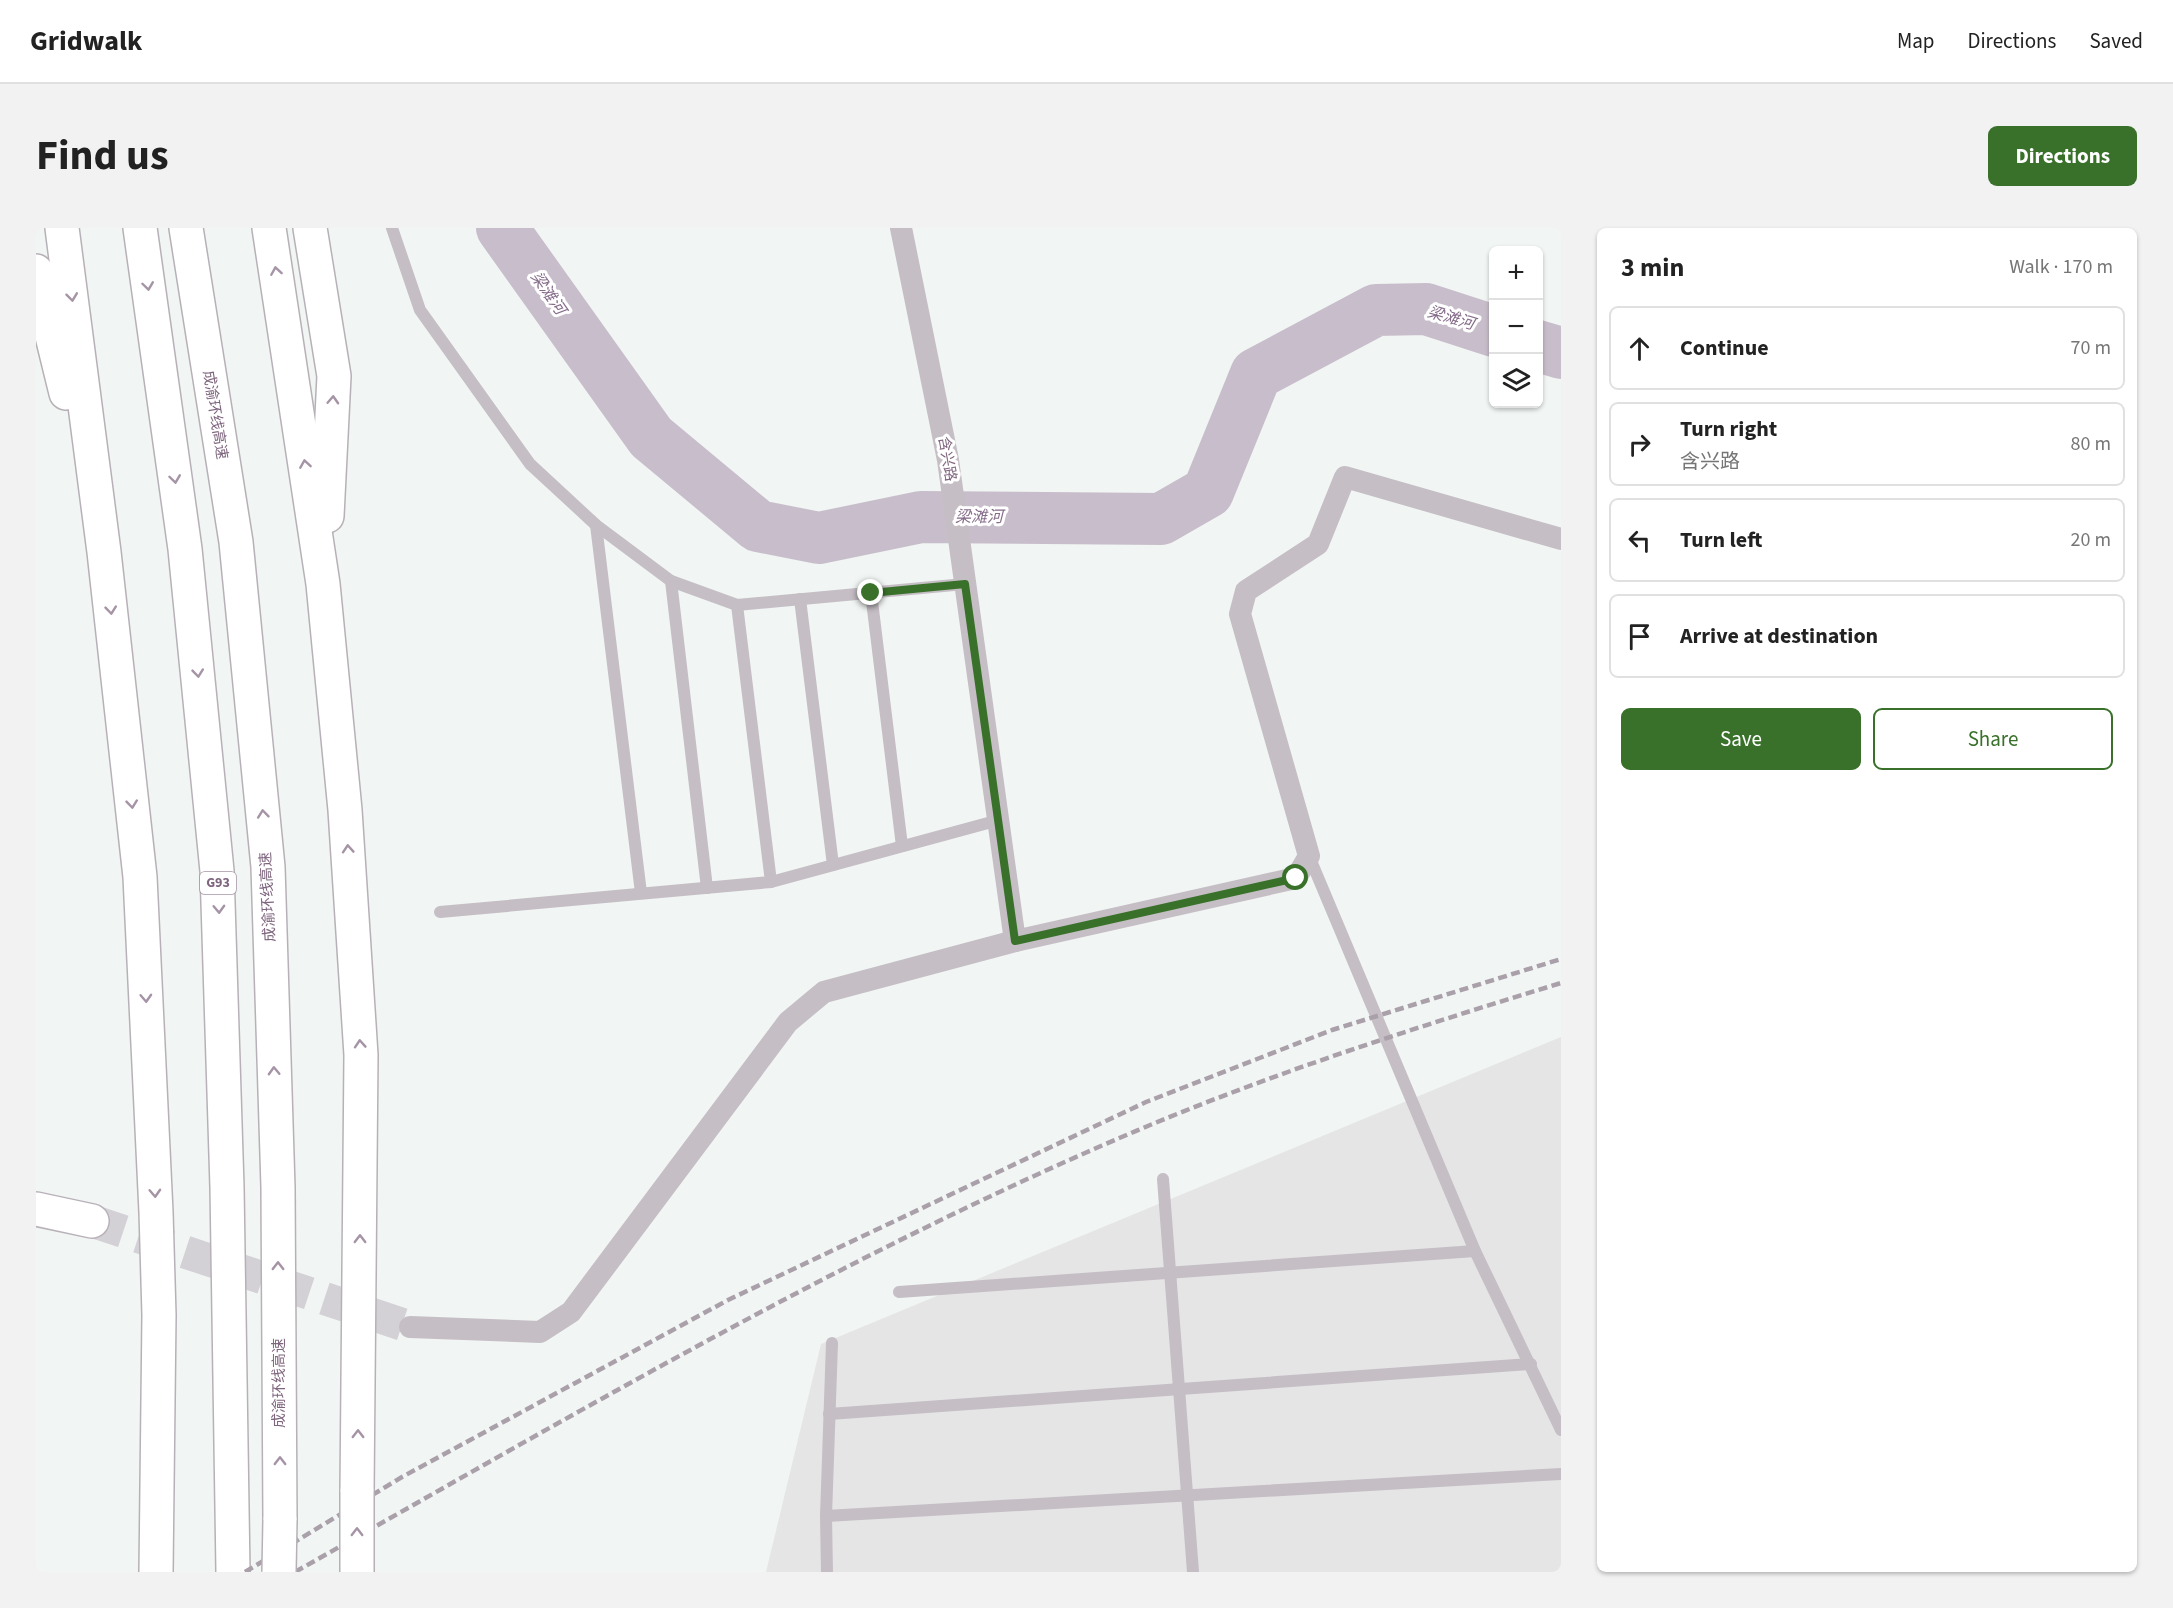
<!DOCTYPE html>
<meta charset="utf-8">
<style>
body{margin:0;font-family:"Source Sans 3","Noto Sans SC",sans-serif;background:#f2f2f2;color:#222}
.controls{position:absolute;right:18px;top:18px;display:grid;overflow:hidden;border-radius:9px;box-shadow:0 2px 4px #0004}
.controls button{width:54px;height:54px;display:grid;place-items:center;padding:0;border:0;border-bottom:2px solid #e0e0e0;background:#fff;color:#222;font:30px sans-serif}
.stop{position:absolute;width:18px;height:18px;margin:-14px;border:4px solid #39712a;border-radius:50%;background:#fff}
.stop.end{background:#39712a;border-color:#fff;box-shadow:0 2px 6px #0008}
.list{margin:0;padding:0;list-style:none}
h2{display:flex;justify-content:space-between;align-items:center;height:78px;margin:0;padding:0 24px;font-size:26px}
h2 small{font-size:20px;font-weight:400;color:#767676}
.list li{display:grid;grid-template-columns:39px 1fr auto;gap:18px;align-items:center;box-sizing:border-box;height:84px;margin:0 12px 12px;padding:0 12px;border:2px solid #e0e0e0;border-radius:9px}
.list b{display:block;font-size:22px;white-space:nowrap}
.list p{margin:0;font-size:20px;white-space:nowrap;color:#767676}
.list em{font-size:20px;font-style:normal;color:#767676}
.actions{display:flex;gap:12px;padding:18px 24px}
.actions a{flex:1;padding:14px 0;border:2px solid #39712a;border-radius:9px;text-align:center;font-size:21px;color:#39712a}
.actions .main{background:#39712a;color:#fff}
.icon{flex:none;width:33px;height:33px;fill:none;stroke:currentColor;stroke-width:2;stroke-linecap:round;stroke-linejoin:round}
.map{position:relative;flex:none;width:1525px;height:1344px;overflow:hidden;border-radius:9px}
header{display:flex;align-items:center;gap:36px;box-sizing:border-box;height:84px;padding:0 30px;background:#fff;border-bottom:2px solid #e0e0e0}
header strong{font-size:28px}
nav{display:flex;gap:33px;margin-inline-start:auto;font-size:21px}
.intro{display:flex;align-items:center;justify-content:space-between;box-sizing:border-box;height:144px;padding:0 36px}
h1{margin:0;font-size:42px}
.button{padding:15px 27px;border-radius:9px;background:#39712a;color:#fff;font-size:21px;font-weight:700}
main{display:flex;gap:36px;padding:0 36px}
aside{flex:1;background:#fff;border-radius:9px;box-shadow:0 2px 4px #0004}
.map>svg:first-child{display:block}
.built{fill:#e5e5e5}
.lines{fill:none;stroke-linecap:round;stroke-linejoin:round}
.river{stroke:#c8becb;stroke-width:52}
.secondary-tunnel{stroke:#d4d1d6;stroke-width:33;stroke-dasharray:33 16;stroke-linecap:butt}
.secondary-casing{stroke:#b9b1b9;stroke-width:36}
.highway-casing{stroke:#b7b1b7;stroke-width:36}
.lane{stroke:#c5bec5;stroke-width:12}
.street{stroke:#c5bec5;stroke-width:22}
.secondary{stroke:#fff;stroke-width:33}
.highway{stroke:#fff;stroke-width:33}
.rail{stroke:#aaa0aa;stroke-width:4.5;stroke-dasharray:9 4.5;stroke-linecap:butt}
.highway-bridge-casing{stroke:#b7b1b7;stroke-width:36;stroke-linecap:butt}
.highway-bridge{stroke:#fff;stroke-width:33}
.oneway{stroke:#a594a5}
.route{stroke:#39712a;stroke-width:8}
.labels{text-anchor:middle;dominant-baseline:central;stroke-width:6;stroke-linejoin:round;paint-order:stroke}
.shield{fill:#fff;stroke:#a594a5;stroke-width:1.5}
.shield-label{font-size:14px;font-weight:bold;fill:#7f667f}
.street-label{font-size:15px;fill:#7f667f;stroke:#fff}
.water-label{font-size:16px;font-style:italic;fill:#856c8a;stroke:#fff}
</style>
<header>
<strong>Gridwalk</strong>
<nav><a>Map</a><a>Directions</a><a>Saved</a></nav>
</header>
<div class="intro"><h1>Find us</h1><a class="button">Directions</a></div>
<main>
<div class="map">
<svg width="1525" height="1344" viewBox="0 0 1525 1344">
<rect width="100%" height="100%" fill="#f1f5f3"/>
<!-- built -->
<path class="built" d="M 1525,809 L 1525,1344 L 730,1344 L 785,1116 Z"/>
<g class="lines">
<!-- river -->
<g class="river">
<path d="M 466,0 L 615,209 L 722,298 L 783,310 L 885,289 L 1125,291 L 1172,264 L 1220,146 L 1340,82 L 1390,81 L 1458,103"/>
<path d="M 1502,118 L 1525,125"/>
</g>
<!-- secondary-tunnel -->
<path class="secondary-tunnel" d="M 56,993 L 374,1099"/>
<defs>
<path id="secondary" d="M 0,981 L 56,993"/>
<g id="highway">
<path d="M 26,0 L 68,324 L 104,649 L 120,984 L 123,1087 L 120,1344"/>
<path d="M 104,0 L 149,321 L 181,643 L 191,959 L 197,1344"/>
<path d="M 150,0 L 200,314 L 232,639 L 242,959 L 244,1292"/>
<path d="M 233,0 L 287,356 L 309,582 L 325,827 L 321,1264"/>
<path d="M 274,0 L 298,148 L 291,288"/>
<path d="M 0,43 L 30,165"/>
</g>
</defs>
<!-- secondary casing -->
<use href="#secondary" class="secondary-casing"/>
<!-- highway casing -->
<use href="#highway" class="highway-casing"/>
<!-- lane -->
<g class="lane">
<path d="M 356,0 L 384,82 L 494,236 L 560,297 L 635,353 L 701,377 L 929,356"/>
<path d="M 560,297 L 605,665"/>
<path d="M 635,353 L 671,660"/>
<path d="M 835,365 L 866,618"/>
<path d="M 764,371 L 797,637"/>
<path d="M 701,377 L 735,654"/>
<path d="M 1273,628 L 1439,1023 L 1525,1202"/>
<path d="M 404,684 L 735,654 L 963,592"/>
<path d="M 1127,951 L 1157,1344"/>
<path d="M 863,1064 L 1439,1023"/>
<path d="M 793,1186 L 1495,1136"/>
<path d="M 790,1288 L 1525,1246"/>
<path d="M 791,1344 L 790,1288 L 796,1115"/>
</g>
<!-- street -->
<g class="street">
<path d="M 865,0 L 912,232 L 979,713"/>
<path d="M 374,1099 L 504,1104 L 535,1084 L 752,794 L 788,764 L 979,713 L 1260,650 L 1273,628 L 1204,386 L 1210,363 L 1282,316 L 1309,249 L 1525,311"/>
</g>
<!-- secondary -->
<use href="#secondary" class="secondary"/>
<!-- highway -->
<use href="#highway" class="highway"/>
<!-- rail -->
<g class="rail">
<path d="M 209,1344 L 366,1249 L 692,1072 L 1110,874 L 1296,802 L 1525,731"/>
<path d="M 259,1344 C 541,1185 821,1019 1119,895 C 1252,840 1388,797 1525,755"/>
</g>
<defs>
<g id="highway-bridge">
<path d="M 243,1344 L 244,1292"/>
<path d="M 321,1344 L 321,1264"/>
</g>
</defs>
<!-- highway-bridge casing -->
<use href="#highway-bridge" class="highway-bridge-casing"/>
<!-- highway-bridge -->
<use href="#highway-bridge" class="highway-bridge"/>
</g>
<!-- one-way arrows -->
<defs><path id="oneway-chevron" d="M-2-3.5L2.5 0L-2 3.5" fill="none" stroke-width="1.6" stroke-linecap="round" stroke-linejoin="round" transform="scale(1.5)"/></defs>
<g class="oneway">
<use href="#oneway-chevron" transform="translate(240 43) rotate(-99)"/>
<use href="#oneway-chevron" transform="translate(112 58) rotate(82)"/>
<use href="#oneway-chevron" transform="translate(36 69) rotate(83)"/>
<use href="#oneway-chevron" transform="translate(297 172) rotate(-87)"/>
<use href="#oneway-chevron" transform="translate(269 236) rotate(-99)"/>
<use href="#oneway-chevron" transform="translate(139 251) rotate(82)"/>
<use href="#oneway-chevron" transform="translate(75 382) rotate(84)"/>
<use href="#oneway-chevron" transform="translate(162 445) rotate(84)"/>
<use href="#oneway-chevron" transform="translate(96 576) rotate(84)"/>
<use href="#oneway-chevron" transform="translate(227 586) rotate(-96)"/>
<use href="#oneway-chevron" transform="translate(312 621) rotate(-94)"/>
<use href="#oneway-chevron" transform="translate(183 681) rotate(88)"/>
<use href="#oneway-chevron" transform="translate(110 770) rotate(87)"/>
<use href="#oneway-chevron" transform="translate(324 816) rotate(-94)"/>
<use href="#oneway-chevron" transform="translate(238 843) rotate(-92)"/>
<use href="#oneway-chevron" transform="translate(119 965) rotate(87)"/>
<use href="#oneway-chevron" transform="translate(324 1011) rotate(-90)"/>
<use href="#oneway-chevron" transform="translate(242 1038) rotate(-90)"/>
<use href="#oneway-chevron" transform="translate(322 1206) rotate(-90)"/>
<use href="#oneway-chevron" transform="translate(244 1233) rotate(-90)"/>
<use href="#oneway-chevron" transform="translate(321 1304) rotate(-90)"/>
</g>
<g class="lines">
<!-- route -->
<path class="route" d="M 835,365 L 929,356 L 979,713 L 1260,650"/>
</g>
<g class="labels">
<!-- shield labels -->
<rect class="shield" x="164" y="644" width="36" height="22" rx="4.5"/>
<g class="shield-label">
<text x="182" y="655">G93</text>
</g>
<!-- street labels -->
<g class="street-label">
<text transform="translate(179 187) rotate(81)">成渝环线高速</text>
<text transform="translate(911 231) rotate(80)">含兴路</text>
<text transform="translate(232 669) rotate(-93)">成渝环线高速</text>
<text transform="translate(243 1155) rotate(-90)">成渝环线高速</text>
</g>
<!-- water labels -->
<g class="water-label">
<text transform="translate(512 65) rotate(55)">梁滩河</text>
<text transform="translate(1415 90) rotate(16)">梁滩河</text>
<text x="943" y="289">梁滩河</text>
</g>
</g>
</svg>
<div class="controls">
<button>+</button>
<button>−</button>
<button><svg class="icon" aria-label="layers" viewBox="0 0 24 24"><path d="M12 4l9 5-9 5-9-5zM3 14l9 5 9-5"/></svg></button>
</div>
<div class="stop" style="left:1260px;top:650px"></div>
<div class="stop end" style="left:835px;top:365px"></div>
</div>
<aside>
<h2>3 min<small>Walk · 170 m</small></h2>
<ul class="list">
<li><svg class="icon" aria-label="ahead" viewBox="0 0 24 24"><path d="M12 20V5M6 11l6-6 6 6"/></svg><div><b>Continue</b></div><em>70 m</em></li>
<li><svg class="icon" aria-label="right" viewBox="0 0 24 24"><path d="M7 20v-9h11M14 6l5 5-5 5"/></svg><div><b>Turn right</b><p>含兴路</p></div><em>80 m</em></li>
<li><svg class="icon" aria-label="left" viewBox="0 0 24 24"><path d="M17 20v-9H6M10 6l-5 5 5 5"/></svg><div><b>Turn left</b></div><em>20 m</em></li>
<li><svg class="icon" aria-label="arrive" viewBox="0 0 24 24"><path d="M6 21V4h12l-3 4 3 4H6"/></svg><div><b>Arrive at destination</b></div></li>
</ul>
<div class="actions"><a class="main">Save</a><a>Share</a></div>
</aside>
</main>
